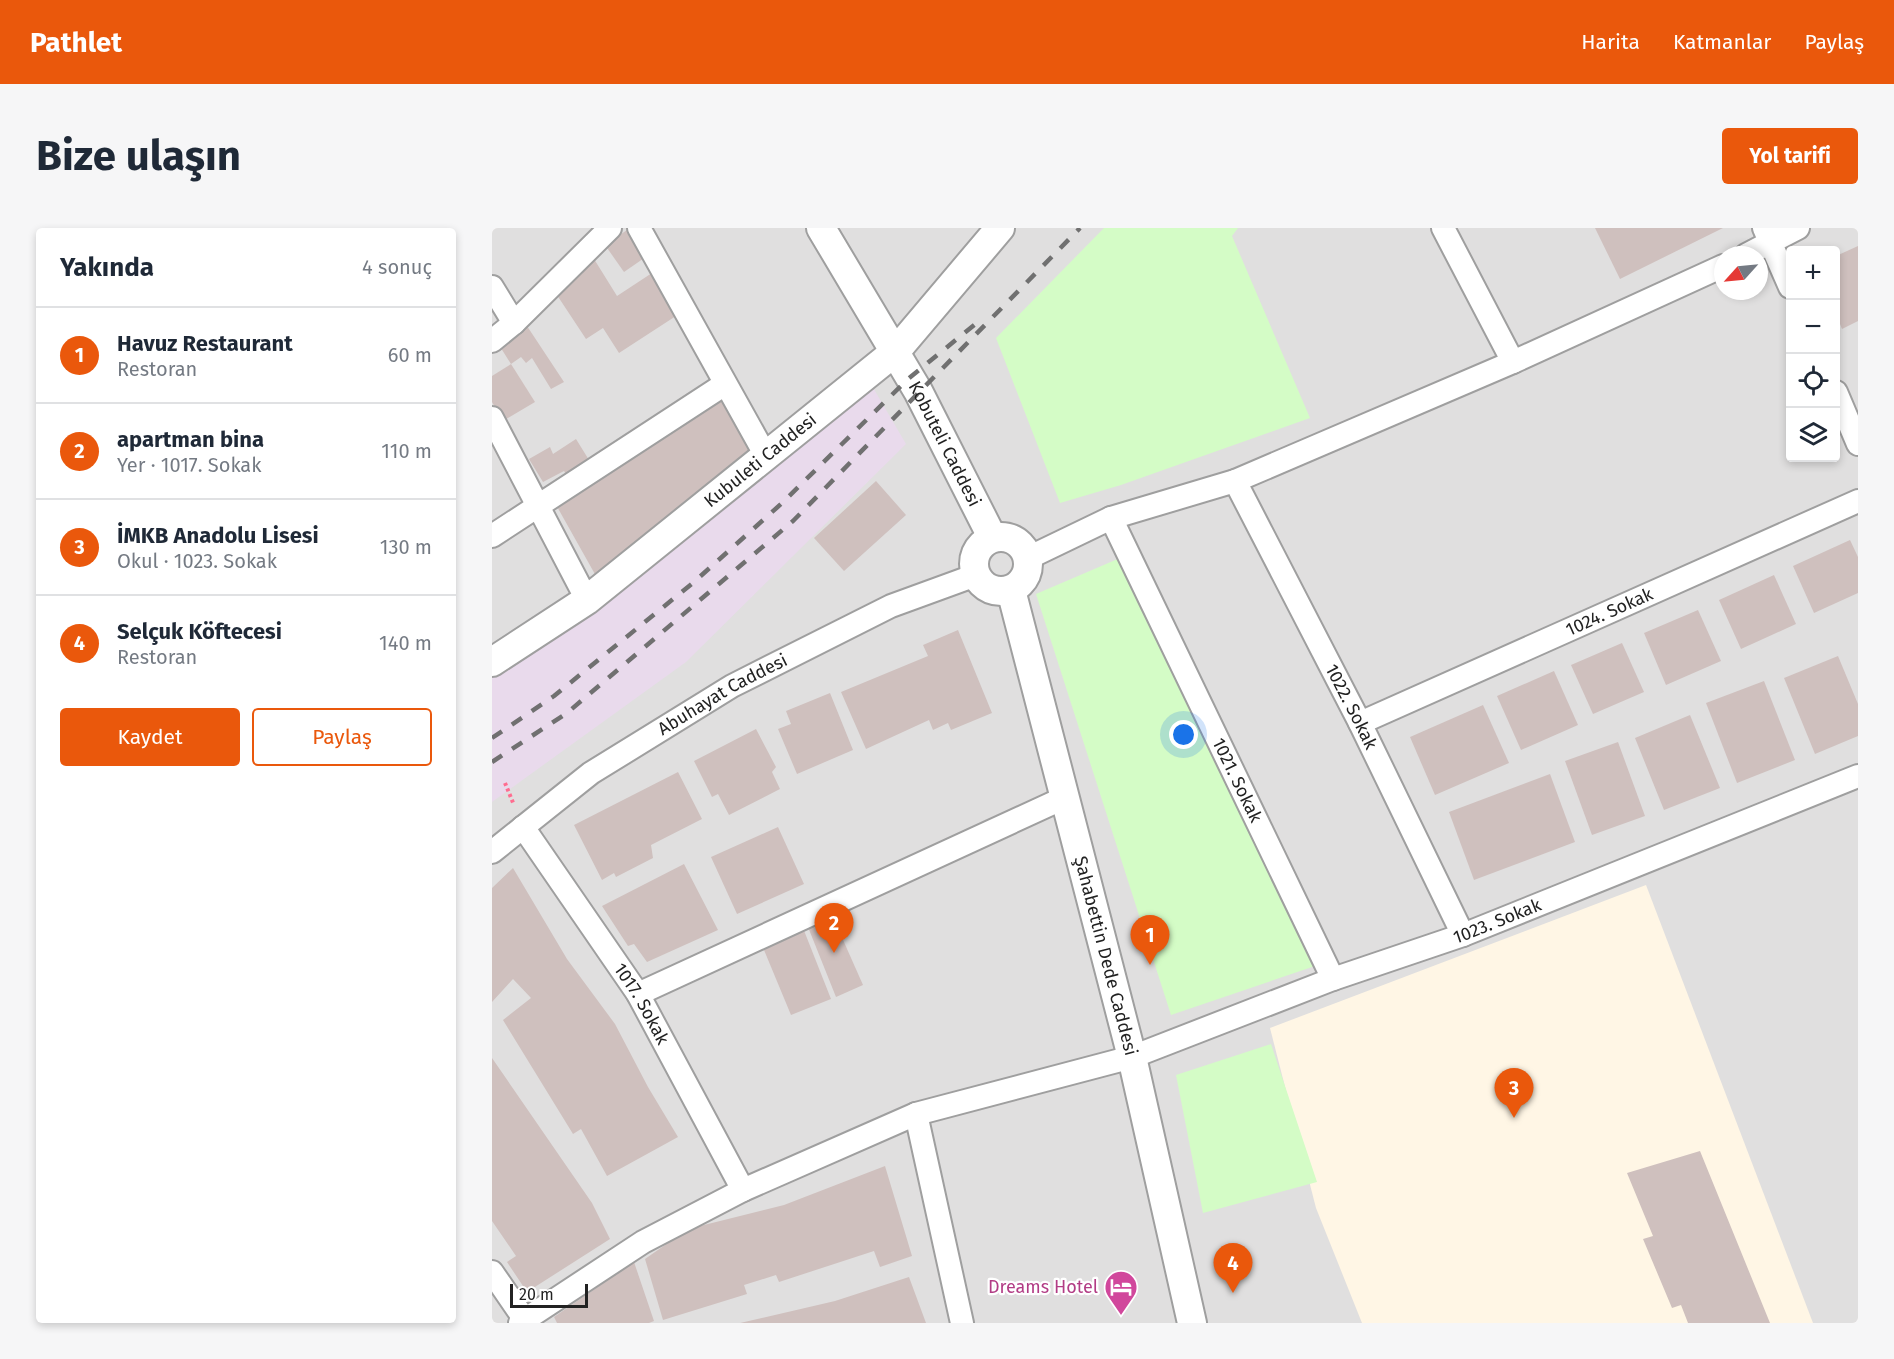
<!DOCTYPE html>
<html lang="tr">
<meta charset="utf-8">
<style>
body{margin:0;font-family:"Fira Sans",sans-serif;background:#f6f6f7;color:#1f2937}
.controls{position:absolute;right:18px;top:18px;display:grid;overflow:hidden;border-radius:6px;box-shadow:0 3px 9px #0003}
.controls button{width:54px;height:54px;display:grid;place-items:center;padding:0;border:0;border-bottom:2px solid #e0e1e3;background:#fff;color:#1f2937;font:30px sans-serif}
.compass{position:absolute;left:1222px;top:18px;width:54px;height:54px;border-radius:50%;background:#fff;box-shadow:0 3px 9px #0003;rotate:243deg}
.scale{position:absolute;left:18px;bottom:15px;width:78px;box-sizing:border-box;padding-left:6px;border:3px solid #222;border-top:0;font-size:16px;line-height:21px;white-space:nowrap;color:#222;-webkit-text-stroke:4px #fff;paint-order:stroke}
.you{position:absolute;left:692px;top:507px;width:21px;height:21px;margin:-15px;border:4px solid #fff;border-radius:50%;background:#1a73e8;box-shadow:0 0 0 9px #1a73e833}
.badge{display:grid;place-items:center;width:39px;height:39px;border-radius:50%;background:#ea580c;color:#fff;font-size:20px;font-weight:700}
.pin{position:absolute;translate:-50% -50px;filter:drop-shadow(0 2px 3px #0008)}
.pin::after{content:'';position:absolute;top:32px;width:21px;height:18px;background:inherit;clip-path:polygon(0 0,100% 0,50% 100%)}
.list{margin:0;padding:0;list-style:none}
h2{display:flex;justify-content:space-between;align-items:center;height:78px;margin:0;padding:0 24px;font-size:26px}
h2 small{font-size:20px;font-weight:400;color:#747a83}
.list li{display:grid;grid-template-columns:39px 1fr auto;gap:18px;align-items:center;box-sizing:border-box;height:96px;padding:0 24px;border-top:2px solid #e0e1e3}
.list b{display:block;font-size:22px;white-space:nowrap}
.list p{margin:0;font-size:20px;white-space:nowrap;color:#747a83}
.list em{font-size:20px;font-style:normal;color:#747a83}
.actions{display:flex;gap:12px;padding:18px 24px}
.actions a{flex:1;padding:14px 0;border:2px solid #ea580c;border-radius:6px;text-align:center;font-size:21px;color:#ea580c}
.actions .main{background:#ea580c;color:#fff}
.icon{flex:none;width:33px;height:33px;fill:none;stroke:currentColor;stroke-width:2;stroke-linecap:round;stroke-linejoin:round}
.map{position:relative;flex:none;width:1366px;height:1095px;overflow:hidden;border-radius:6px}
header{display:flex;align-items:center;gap:36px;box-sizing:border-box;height:84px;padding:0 30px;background:#ea580c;color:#fff}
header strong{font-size:28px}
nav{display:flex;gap:33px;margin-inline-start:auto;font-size:21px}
.intro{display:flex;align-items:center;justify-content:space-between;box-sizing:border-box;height:144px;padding:0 36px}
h1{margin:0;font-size:42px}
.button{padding:15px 27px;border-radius:6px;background:#ea580c;color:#fff;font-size:21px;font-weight:700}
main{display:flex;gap:36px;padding:0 36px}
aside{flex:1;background:#fff;border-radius:6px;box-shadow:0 3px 9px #0003}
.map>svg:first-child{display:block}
.residential{fill:#e0dfdf;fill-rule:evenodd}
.industrial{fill:#e9daec}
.education{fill:#fff6e5}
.park{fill:#d4fcc6}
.building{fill:#cfc0be}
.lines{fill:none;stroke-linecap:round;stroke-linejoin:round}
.minor-casing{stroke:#9f9f9f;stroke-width:26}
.tertiary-casing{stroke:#9f9f9f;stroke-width:32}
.path{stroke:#ff6d90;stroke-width:4;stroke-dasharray:3 3;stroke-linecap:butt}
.minor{stroke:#fff;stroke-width:22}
.tertiary{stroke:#fff;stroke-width:28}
.rail{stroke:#707070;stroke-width:4.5;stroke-dasharray:12 12;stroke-linecap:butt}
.labels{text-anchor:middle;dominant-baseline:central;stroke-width:4.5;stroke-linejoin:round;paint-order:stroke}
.street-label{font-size:18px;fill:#222;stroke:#fff}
.hotel-label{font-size:18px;fill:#b23c85;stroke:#fff;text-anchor:end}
</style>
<header>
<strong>Pathlet</strong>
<nav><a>Harita</a><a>Katmanlar</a><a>Paylaş</a></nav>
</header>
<div class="intro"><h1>Bize ulaşın</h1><a class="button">Yol tarifi</a></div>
<main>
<aside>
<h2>Yakında<small>4 sonuç</small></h2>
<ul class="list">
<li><span class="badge">1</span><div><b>Havuz Restaurant</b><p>Restoran</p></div><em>60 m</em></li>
<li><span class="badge">2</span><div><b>apartman bina</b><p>Yer · 1017. Sokak</p></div><em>110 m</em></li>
<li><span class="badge">3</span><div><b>İMKB Anadolu Lisesi</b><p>Okul · 1023. Sokak</p></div><em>130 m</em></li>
<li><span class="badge">4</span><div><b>Selçuk Köftecesi</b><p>Restoran</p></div><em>140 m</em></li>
</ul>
<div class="actions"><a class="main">Kaydet</a><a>Paylaş</a></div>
</aside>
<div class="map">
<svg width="1366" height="1095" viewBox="0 0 1366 1095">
<rect width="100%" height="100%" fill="#f2ece8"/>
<!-- residential -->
<path class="residential" d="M 0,0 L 1366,0 L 1366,1095 L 0,1095 ZM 1298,22 L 1344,22 L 1344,230 L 1298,230 ZM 1231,27 L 1267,27 L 1267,63 L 1231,63 Z"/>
<!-- industrial -->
<path class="industrial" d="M 376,151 L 414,216 L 194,434 L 0,574 L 0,445 L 132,361 Z"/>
<!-- education -->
<path class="education" d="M 1154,657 L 1321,1095 L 870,1095 L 824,980 L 778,800 Z"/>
<!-- park -->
<g class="park">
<path d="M 612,0 L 746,0 L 740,8 L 818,190 L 629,257 L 568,275 L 504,110 Z"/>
<path d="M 628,330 L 826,737 L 679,787 L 544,366 Z"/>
<path d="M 779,816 L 825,954 L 711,985 L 684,847 Z"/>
</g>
<!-- building -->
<g class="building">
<path d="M 138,0 L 158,26 L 132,44 L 113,17 Z"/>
<path d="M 1103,0 L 1231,0 L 1128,51 Z"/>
<path d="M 1366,18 L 1366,93 L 1350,101 L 1344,86 L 1344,28 Z"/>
<path d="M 102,31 L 125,68 L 160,45 L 187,86 L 127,125 L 111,100 L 94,111 L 59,58 Z"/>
<path d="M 35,98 L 72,154 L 59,161 L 40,130 L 34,135 L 29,129 L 19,136 L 7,117 Z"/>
<path d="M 19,136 L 43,174 L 11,193 L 0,174 L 0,148 Z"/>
<path d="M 232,165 L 264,221 L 209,269 L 205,265 L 104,348 L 63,275 Z"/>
<path d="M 84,211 L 97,232 L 74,246 L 72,243 L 51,254 L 37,231 L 58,219 L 61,226 Z"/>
<path d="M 384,253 L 414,287 L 352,343 L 322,310 Z"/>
<path d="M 1358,312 L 1366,329 L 1366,365 L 1322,385 L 1301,338 Z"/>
<path d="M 1282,347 L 1304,396 L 1249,421 L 1227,372 Z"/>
<path d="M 1206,382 L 1229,433 L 1174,457 L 1152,405 Z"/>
<path d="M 466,402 L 500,485 L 459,502 L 456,495 L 441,502 L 437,492 L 374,521 L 349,464 L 436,428 L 431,417 Z"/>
<path d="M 1130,415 L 1152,464 L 1101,486 L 1079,437 Z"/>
<path d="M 1346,428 L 1366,476 L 1366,508 L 1323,526 L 1292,450 Z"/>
<path d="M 1062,443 L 1086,497 L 1029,522 L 1005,468 Z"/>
<path d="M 1272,453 L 1303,532 L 1245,555 L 1214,475 Z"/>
<path d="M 338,465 L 361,522 L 305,546 L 286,501 L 299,496 L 294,483 Z"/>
<path d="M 991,477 L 1017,535 L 943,567 L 918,509 Z"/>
<path d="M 1198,487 L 1228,560 L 1172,582 L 1143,510 Z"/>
<path d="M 264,501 L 284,539 L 280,544 L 288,561 L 237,587 L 226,566 L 220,569 L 202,533 Z"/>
<path d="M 1126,514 L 1153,588 L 1100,607 L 1073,533 Z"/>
<path d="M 186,544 L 210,591 L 159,617 L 161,630 L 124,649 L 122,645 L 110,652 L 82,597 Z"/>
<path d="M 1058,546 L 1083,614 L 982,652 L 957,584 Z"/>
<path d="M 286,599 L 312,656 L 245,686 L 219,629 Z"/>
<path d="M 192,636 L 226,702 L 155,734 L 142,716 L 136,718 L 110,678 Z"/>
<path d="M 21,640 L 75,731 L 123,796 L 156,859 L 186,909 L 115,948 L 89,901 L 81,906 L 11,792 L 39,770 L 21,751 L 0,774 L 0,660 Z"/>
<path d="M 340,687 L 371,757 L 344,769 L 316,699 Z"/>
<path d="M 311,700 L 339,771 L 299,787 L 272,722 Z"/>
<path d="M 0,830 L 100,975 L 118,1011 L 35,1064 L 15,1034 L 24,1028 L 0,993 Z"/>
<path d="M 1208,923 L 1278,1095 L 1196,1095 L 1189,1077 L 1180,1080 L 1151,1011 L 1161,1008 L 1135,945 Z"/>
<path d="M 393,938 L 420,1028 L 388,1039 L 382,1023 L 287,1054 L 284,1047 L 252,1057 L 255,1066 L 171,1092 L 153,1031 L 196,1001 L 292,977 Z"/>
<path d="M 142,1034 L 162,1093 L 157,1095 L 65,1095 L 62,1089 Z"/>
<path d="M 417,1049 L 434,1095 L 248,1095 L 343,1073 Z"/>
</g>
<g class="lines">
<defs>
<g id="minor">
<path d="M 147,0 L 274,228"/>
<path d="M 951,0 L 1021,134"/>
<path d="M 1272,0 L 1298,59"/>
<path d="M 1254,27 L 1306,0"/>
<path d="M 0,59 L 22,95"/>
<path d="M 0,113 L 22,95 L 118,0"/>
<path d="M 1344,164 L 1366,216"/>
<path d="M 0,190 L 95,372"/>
<path id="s1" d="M 743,253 L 868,495 L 971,707"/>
<path id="s2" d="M 619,290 L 841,751"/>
<path d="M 0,308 L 233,156"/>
<path d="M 536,330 L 619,290 L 743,253 L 1021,134 L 1231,38"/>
<path id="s3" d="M 868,495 L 1366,273"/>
<path id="s4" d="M 31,599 L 146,766 L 251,962"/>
<path id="s5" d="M 0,624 L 99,545 L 240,458 L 399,378 L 484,347"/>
<path d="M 146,766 L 574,569"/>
<path d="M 424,886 L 470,1095"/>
<path d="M 0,1044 L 35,1095"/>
<path id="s6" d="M 28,1095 L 151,1014 L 251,962 L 424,886 L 640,829 L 841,751 L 971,707 L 1366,548"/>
</g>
<g id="tertiary">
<path id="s7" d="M 329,0 L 426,163 L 500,309"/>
<circle cx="509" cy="336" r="27"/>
<path id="s8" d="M 519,362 L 640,829 L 700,1095"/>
<path id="s9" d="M 0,434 L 95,372 L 404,123 L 508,0"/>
</g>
</defs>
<!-- minor casing -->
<use href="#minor" class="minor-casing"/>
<!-- tertiary casing -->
<use href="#tertiary" class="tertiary-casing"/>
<!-- path -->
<path class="path" d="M 13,555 L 22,577"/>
<!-- minor -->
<use href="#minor" class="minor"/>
<!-- tertiary -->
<use href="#tertiary" class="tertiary"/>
<!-- rail -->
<g class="rail">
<path d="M 0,510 L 62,468 L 202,354 L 289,276 L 416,151 L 487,93"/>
<path d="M 0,534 L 75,485 L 301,293 L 588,0"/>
</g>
</g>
<!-- icons -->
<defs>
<symbol id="hotel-pin" viewBox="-11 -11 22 30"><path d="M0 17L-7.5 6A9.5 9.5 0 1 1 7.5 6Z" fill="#d1479c" stroke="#fff"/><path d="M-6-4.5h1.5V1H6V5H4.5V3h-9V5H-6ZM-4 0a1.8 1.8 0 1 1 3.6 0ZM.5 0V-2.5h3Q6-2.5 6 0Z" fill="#fff"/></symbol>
</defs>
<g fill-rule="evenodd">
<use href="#hotel-pin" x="610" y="1040" width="38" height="52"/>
</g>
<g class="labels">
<!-- street labels -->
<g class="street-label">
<text stroke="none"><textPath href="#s7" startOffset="249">Kobuteli Caddesi</textPath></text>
<text stroke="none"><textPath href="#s9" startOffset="336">Kubuleti Caddesi</textPath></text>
<text stroke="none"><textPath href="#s3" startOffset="273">1024. Sokak</textPath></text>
<text stroke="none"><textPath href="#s5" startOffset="280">Abuhayat Caddesi</textPath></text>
<text stroke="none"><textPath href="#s1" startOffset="254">1022. Sokak</textPath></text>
<text stroke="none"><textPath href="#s2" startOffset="291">1021. Sokak</textPath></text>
<text stroke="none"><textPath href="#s6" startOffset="1062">1023. Sokak</textPath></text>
<text stroke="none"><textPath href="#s8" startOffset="378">Şahabettin Dede Caddesi</textPath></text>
<text stroke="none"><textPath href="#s4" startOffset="213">1017. Sokak</textPath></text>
</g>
<!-- hotel labels -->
<g class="hotel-label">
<text x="606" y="1059">Dreams Hotel</text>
</g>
</g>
</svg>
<div class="controls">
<button>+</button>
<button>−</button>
<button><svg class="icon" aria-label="locate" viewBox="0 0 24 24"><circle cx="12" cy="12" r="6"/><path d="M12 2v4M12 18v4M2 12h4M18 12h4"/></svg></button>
<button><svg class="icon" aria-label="layers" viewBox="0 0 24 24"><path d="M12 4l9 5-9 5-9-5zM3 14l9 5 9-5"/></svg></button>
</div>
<svg class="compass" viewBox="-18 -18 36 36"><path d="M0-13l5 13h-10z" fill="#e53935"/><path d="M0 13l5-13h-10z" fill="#747a83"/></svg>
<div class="scale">20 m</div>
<div class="you"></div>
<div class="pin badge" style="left:658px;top:737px">1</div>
<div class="pin badge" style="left:342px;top:725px">2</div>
<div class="pin badge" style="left:1022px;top:890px">3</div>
<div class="pin badge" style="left:741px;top:1065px">4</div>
</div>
</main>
